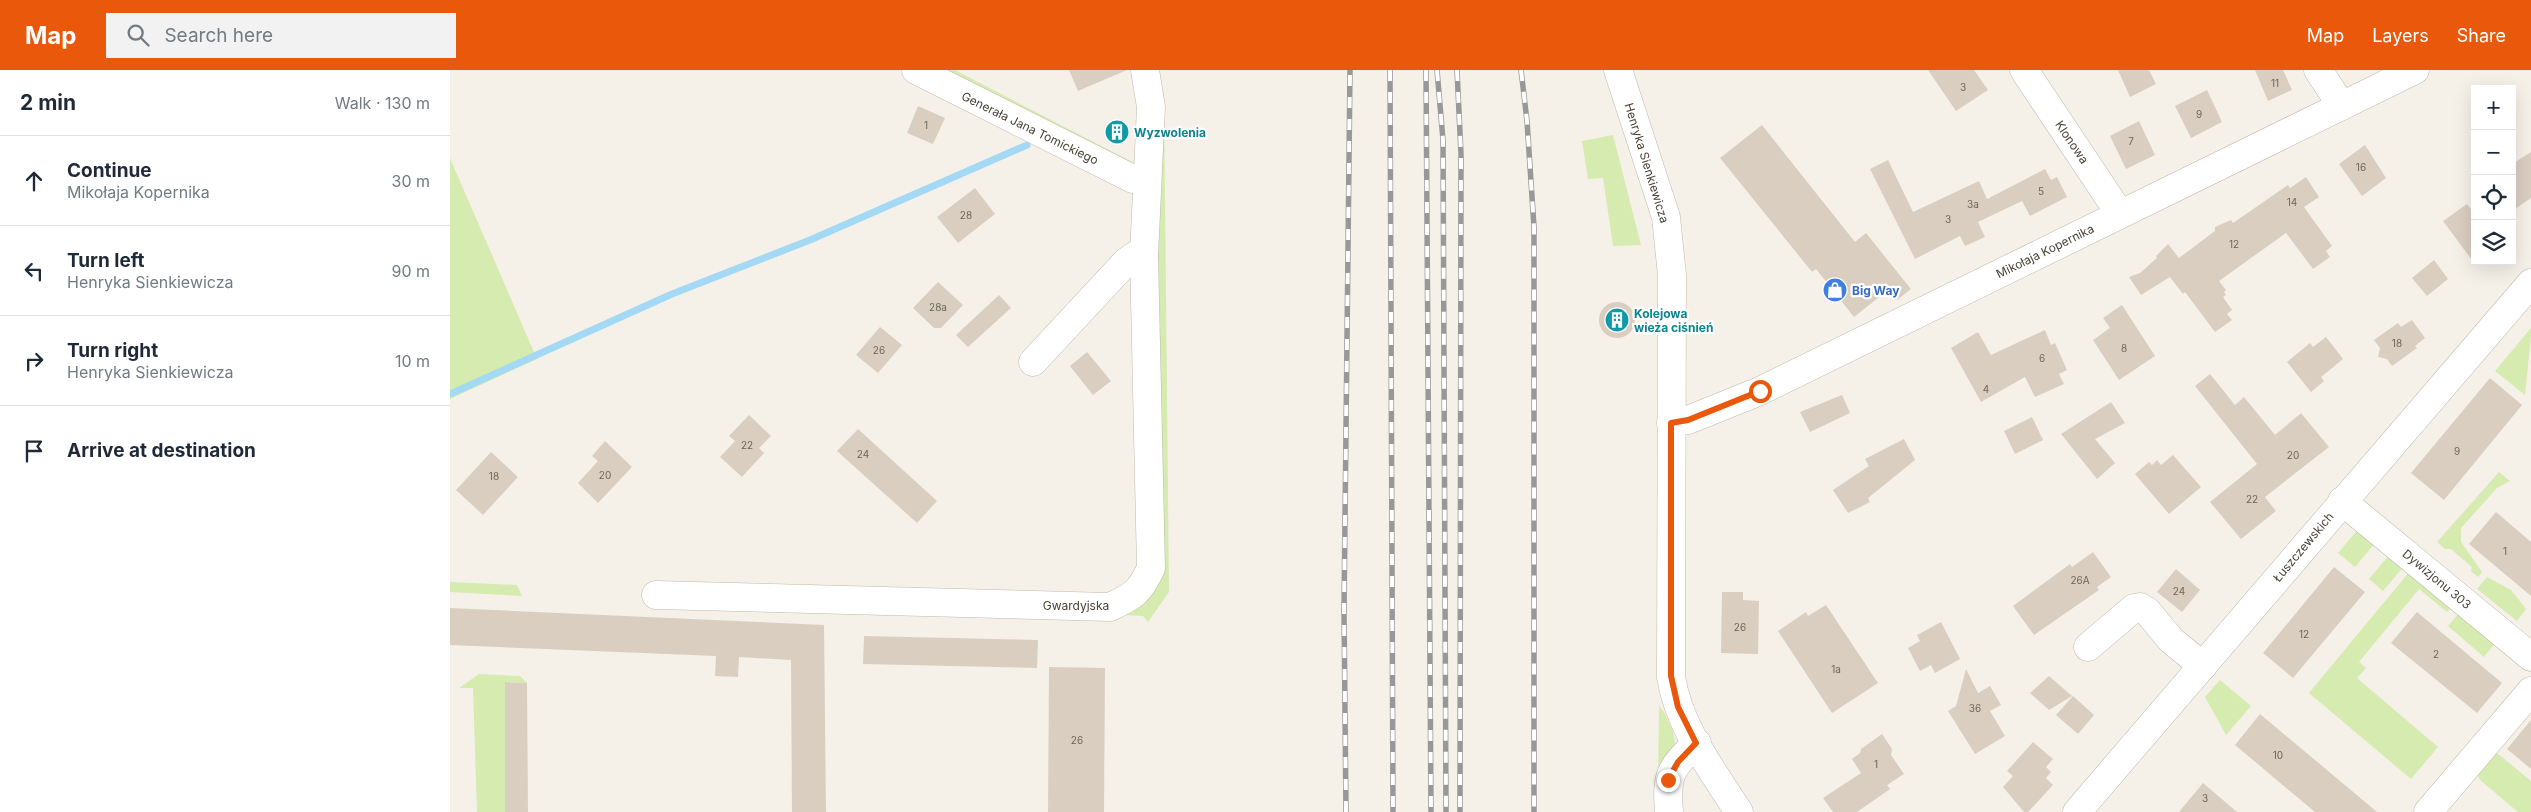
<!DOCTYPE html>
<meta charset="utf-8">
<style>
body{margin:0;font-family:Inter,sans-serif;background:#f2f2f3;color:#1f2937}
.controls{position:absolute;right:15px;top:15px;display:grid;overflow:hidden;border-radius:0px;box-shadow:0 5px 20px #0002}
.controls button{width:45px;height:45px;display:grid;place-items:center;padding:0;border:0;border-bottom:1px solid #e0e1e3;background:#fff;color:#1f2937;font:25px sans-serif}
.stop{position:absolute;width:15px;height:15px;margin:-11px;border:4px solid #ea580c;border-radius:50%;background:#fff}
.stop.end{background:#ea580c;border-color:#fff;box-shadow:0 1px 5px #0008}
.list{margin:0;padding:0;list-style:none}
h2{display:flex;justify-content:space-between;align-items:center;height:65px;margin:0;padding:0 20px;font-size:21px}
h2 small{font-size:16px;font-weight:400;color:#747a83}
.list li{display:grid;grid-template-columns:32px 1fr auto;gap:15px;align-items:center;box-sizing:border-box;height:90px;padding:0 20px;border-top:1px solid #e0e1e3}
.list b{display:block;font-size:19px;white-space:nowrap}
.list p{margin:0;font-size:16px;white-space:nowrap;color:#747a83}
.list em{font-size:16px;font-style:normal;color:#747a83}
.icon{flex:none;width:28px;height:28px;fill:none;stroke:currentColor;stroke-width:2;stroke-linecap:round;stroke-linejoin:round}
.map{position:relative;flex:none;width:2081px;height:742px;overflow:hidden}
header{display:flex;align-items:center;gap:30px;box-sizing:border-box;height:70px;padding:0 25px;background:#ea580c;color:#fff}
header strong{font-size:24px}
nav{display:flex;gap:28px;margin-inline-start:auto;font-size:18px}
.search{width:350px;height:45px;background:#f2f2f3;display:flex;align-items:center;gap:12px;box-sizing:border-box;padding:0 18px;border-radius:0px;color:#747a83;font-size:19px}
main{display:flex}
aside{flex:1;background:#fff}
.map>svg:first-child{display:block}
.green{fill:#d5ebb0}
.lines{fill:none;stroke-linecap:round;stroke-linejoin:round}
.stream{stroke:#a3d9f4;stroke-width:7}
.building{fill:#dacec1}
.minor-casing{stroke:#c1b8ab;stroke-width:29}
.minor{stroke:#fff;stroke-width:28}
.rail-casing{stroke:#989898;stroke-width:5.5}
.rail{stroke:#fff;stroke-width:4;stroke-dasharray:11;stroke-linecap:butt}
.route{stroke:#ea580c;stroke-width:6}
.labels{text-anchor:middle;dominant-baseline:central;stroke-width:4.5;stroke-linejoin:round;paint-order:stroke}
.number-label{font-size:10px;fill:#6d645a}
.street-label{font-size:12px;fill:#494137;stroke:#fff}
.culture-label{font-size:12px;font-weight:bold;fill:#0d838f;stroke:#fff;text-anchor:start}
.shop-label{font-size:12px;font-weight:bold;fill:#366cbe;stroke:#fff;text-anchor:start}
</style>
<header>
<strong>Map</strong>
<div class="search"><svg class="icon" aria-label="search" viewBox="0 0 24 24"><circle cx="10" cy="10" r="6"/><path d="M15 15l6 6"/></svg>Search here</div>
<nav><a>Map</a><a>Layers</a><a>Share</a></nav>
</header>
<main>
<aside>
<h2>2 min<small>Walk · 130 m</small></h2>
<ul class="list">
<li><svg class="icon" aria-label="ahead" viewBox="0 0 24 24"><path d="M12 20V5M6 11l6-6 6 6"/></svg><div><b>Continue</b><p>Mikołaja Kopernika</p></div><em>30 m</em></li>
<li><svg class="icon" aria-label="left" viewBox="0 0 24 24"><path d="M17 20v-9H6M10 6l-5 5 5 5"/></svg><div><b>Turn left</b><p>Henryka Sienkiewicza</p></div><em>90 m</em></li>
<li><svg class="icon" aria-label="right" viewBox="0 0 24 24"><path d="M7 20v-9h11M14 6l5 5-5 5"/></svg><div><b>Turn right</b><p>Henryka Sienkiewicza</p></div><em>10 m</em></li>
<li><svg class="icon" aria-label="arrive" viewBox="0 0 24 24"><path d="M6 21V4h12l-3 4 3 4H6"/></svg><div><b>Arrive at destination</b></div></li>
</ul>
</aside>
<div class="map">
<svg width="2081" height="742" viewBox="0 0 2081 742">
<rect width="100%" height="100%" fill="#f5f1e9"/>
<!-- green -->
<g class="green">
<path d="M 482,0 L 505,0 L 682,92 L 688,82 L 692,82 L 682,92 L 670,93 Z"/>
<path d="M 714,23 L 719,522 L 698,552 L 693,546 L 673,545 L 694,528 L 704,290 L 710,25 Z"/>
<path d="M 1163,65 L 1191,175 L 1163,176 L 1153,108 L 1138,109 L 1132,71 Z"/>
<path d="M 0,88 L 87,289 L 0,329 Z"/>
<path d="M 2081,258 L 2081,266 L 2075,325 L 2045,301 Z"/>
<path d="M 2049,402 L 2060,411 L 2047,418 L 2011,458 L 2011,472 L 2032,502 L 2028,507 L 2021,501 L 2022,497 L 2001,479 L 1995,479 L 1987,472 Z"/>
<path d="M 1909,458 L 1926,472 L 1905,497 L 1888,483 Z"/>
<path d="M 1940,484 L 1954,496 L 1933,521 L 1919,509 Z"/>
<path d="M 1960,501 L 2003,536 L 1997,542 L 1969,519 L 1909,592 L 1916,598 L 1907,608 L 1988,677 L 1961,709 L 1859,623 Z"/>
<path d="M 2037,507 L 2061,520 L 2076,539 L 2067,551 L 2027,519 Z"/>
<path d="M 0,512 L 67,515 L 72,526 L 0,522 Z"/>
<path d="M 2010,542 L 2046,572 L 2034,587 L 1998,556 Z"/>
<path d="M 29,604 L 70,606 L 77,613 L 56,612 L 55,742 L 27,742 L 23,618 L 9,618 Z"/>
<path d="M 1770,610 L 1801,636 L 1776,665 L 1755,627 Z"/>
<path d="M 1209,636 C 1215,642 1216,646 1219,653 C 1233,679 1219,695 1208,719 Z"/>
<path d="M 2041,678 L 2081,711 L 2081,742 L 2068,742 L 2029,709 L 2025,696 Z"/>
</g>
<g class="lines">
<!-- stream -->
<path class="stream" d="M 0,324 L 222,224 L 360,170 L 577,75"/>
</g>
<!-- building -->
<g class="building">
<path d="M 619,0 L 677,0 L 628,21 Z"/>
<path d="M 1478,0 L 1524,0 L 1538,20 L 1506,41 Z"/>
<path d="M 1668,0 L 1699,0 L 1706,14 L 1680,27 Z"/>
<path d="M 1805,0 L 1833,0 L 1842,20 L 1818,31 Z"/>
<path d="M 1757,20 L 1772,52 L 1741,68 L 1725,36 Z"/>
<path d="M 468,36 L 495,48 L 483,74 L 457,63 Z"/>
<path d="M 1689,51 L 1705,85 L 1676,99 L 1660,66 Z"/>
<path d="M 1312,55 L 1405,172 L 1416,163 L 1461,219 L 1447,230 L 1438,220 L 1404,247 L 1366,199 L 1362,202 L 1270,88 Z"/>
<path d="M 1915,75 L 1936,108 L 1912,126 L 1889,94 Z"/>
<path d="M 2081,82 L 2081,128 L 2062,141 L 2062,94 Z"/>
<path d="M 1438,90 L 1463,142 L 1529,111 L 1537,129 L 1595,99 L 1601,110 L 1607,107 L 1617,127 L 1580,146 L 1572,131 L 1528,152 L 1535,167 L 1515,176 L 1510,166 L 1465,189 L 1420,99 Z"/>
<path d="M 1856,107 L 1869,127 L 1854,137 L 1882,176 L 1876,181 L 1880,187 L 1863,199 L 1836,163 L 1769,211 L 1776,220 L 1774,222 L 1776,225 L 1773,227 L 1782,240 L 1777,244 L 1782,250 L 1765,262 L 1735,222 L 1733,224 L 1720,207 L 1691,225 L 1679,207 L 1690,203 L 1707,188 L 1706,186 L 1718,174 L 1729,188 L 1765,161 L 1765,157 L 1781,150 L 1783,153 L 1838,115 L 1840,118 Z"/>
<path d="M 525,118 L 545,144 L 508,173 L 487,147 Z"/>
<path d="M 2017,134 L 2025,144 L 2025,194 L 1993,151 Z"/>
<path d="M 1984,190 L 1998,209 L 1977,226 L 1962,208 Z"/>
<path d="M 488,212 L 513,235 L 491,258 L 484,258 L 463,238 Z"/>
<path d="M 549,225 L 561,238 L 518,277 L 506,265 Z"/>
<circle cx="1167" cy="250" r="18"/>
<path d="M 1672,235 L 1705,286 L 1669,310 L 1643,270 L 1660,258 L 1653,248 Z"/>
<path d="M 1962,250 L 1975,268 L 1965,276 L 1967,278 L 1942,296 L 1937,289 L 1928,287 L 1930,278 L 1924,270 L 1948,253 L 1951,257 Z"/>
<path d="M 430,257 L 452,275 L 428,303 L 406,285 Z"/>
<path d="M 1595,260 L 1601,275 L 1605,273 L 1617,300 L 1609,304 L 1614,314 L 1585,327 L 1575,307 L 1531,332 L 1501,278 L 1528,262 L 1541,285 Z"/>
<path d="M 1876,267 L 1893,289 L 1871,307 L 1874,311 L 1861,322 L 1837,292 L 1860,273 L 1863,277 Z"/>
<path d="M 637,282 L 661,311 L 643,325 L 620,296 Z"/>
<path d="M 1760,304 L 1785,335 L 1794,327 L 1825,365 L 1851,343 L 1879,377 L 1815,427 L 1826,441 L 1791,469 L 1760,432 L 1807,394 L 1745,316 Z"/>
<path d="M 2040,308 L 2072,335 L 1994,430 L 1961,403 Z"/>
<path d="M 1392,325 L 1400,343 L 1360,362 L 1350,342 Z"/>
<path d="M 1661,332 L 1675,353 L 1645,369 L 1665,393 L 1647,409 L 1611,364 Z"/>
<path d="M 299,345 L 321,366 L 309,378 L 314,383 L 292,407 L 270,387 L 285,371 L 279,366 Z"/>
<path d="M 1582,347 L 1593,370 L 1565,384 L 1554,361 Z"/>
<path d="M 408,359 L 487,431 L 467,453 L 387,381 Z"/>
<path d="M 1454,369 L 1465,390 L 1418,428 L 1420,432 L 1398,443 L 1383,420 L 1419,396 L 1415,389 Z"/>
<path d="M 155,371 L 182,397 L 148,433 L 128,413 L 148,391 L 142,386 Z"/>
<path d="M 41,382 L 68,407 L 33,445 L 6,420 Z"/>
<path d="M 1723,385 L 1751,417 L 1719,444 L 1685,404 L 1699,392 L 1702,395 L 1707,390 L 1711,395 Z"/>
<path d="M 2046,442 L 2081,472 L 2081,526 L 2019,474 Z"/>
<path d="M 1643,482 L 1661,507 L 1647,517 L 1649,520 L 1584,565 L 1563,536 L 1620,494 L 1622,497 Z"/>
<path d="M 1884,497 L 1915,522 L 1843,608 L 1813,583 Z"/>
<path d="M 1726,499 L 1750,520 L 1732,542 L 1707,522 Z"/>
<path d="M 1272,522 L 1293,522 L 1293,530 L 1309,531 L 1308,584 L 1271,583 Z"/>
<path d="M 1376,535 L 1428,613 L 1382,643 L 1328,561 L 1356,542 L 1358,546 Z"/>
<path d="M 0,538 L 374,555 L 376,742 L 342,742 L 341,590 L 289,587 L 288,607 L 265,606 L 266,586 L 0,575 Z"/>
<path d="M 1967,542 L 2052,613 L 2027,643 L 1941,573 Z"/>
<path d="M 1491,552 L 1510,589 L 1485,603 L 1481,595 L 1470,601 L 1458,578 L 1470,571 L 1467,565 Z"/>
<path d="M 414,566 L 588,570 L 587,598 L 413,594 Z"/>
<path d="M 599,597 L 655,598 L 654,742 L 598,742 Z"/>
<path d="M 1516,599 L 1528,623 L 1540,616 L 1551,635 L 1540,641 L 1555,666 L 1525,684 L 1498,641 L 1506,636 Z"/>
<path d="M 1599,606 L 1622,626 L 1599,640 L 1580,623 Z"/>
<path d="M 55,612 L 77,613 L 78,742 L 55,742 Z"/>
<path d="M 1623,626 L 1644,645 L 1628,664 L 1606,645 Z"/>
<path d="M 1810,644 L 1871,695 L 1927,742 L 1865,742 L 1785,675 Z"/>
<path d="M 2081,650 L 2081,699 L 2057,679 Z"/>
<path d="M 1432,664 L 1442,679 L 1441,685 L 1454,704 L 1437,715 L 1440,719 L 1407,742 L 1383,742 L 1373,728 L 1411,703 L 1402,689 L 1410,683 L 1411,679 Z"/>
<path d="M 1583,672 L 1603,689 L 1596,697 L 1601,702 L 1596,708 L 1603,715 L 1578,742 L 1574,742 L 1553,717 L 1563,706 L 1557,701 Z"/>
<path d="M 1753,713 L 1787,742 L 1729,742 Z"/>
</g>
<g class="lines">
<defs>
<g id="minor">
<path d="M 466,0 L 683,109 L 697,110"/>
<path d="M 1168,0 L 1216,147 L 1222,205 L 1221,607 C 1229,657 1262,700 1289,742"/>
<path d="M 1574,0 L 1670,144"/>
<path d="M 1868,0 L 1892,36"/>
<path d="M 583,292 L 676,192 L 684,186 L 694,185"/>
<path d="M 1221,353 L 1238,350 L 1310,321 L 1965,0"/>
<path d="M 1892,431 L 2081,587"/>
<path d="M 206,525 L 660,537 C 684,526 690,522 701,498 L 694,185 L 701,37 L 695,0"/>
<path d="M 1638,577 L 1684,538 L 1690,537 L 1697,541 L 1721,570 L 1753,596"/>
<path d="M 1219,742 C 1216,705 1220,698 1247,673"/>
<path d="M 1627,742 L 2081,213"/>
<path d="M 1978,742 L 2081,621"/>
</g>
</defs>
<!-- minor casing -->
<use href="#minor" class="minor-casing"/>
<!-- minor -->
<use href="#minor" class="minor"/>
<defs>
<g id="rail">
<path d="M 940,0 L 943,742"/>
<path d="M 976,0 L 981,742"/>
<path d="M 987,0 L 993,70 L 996,742"/>
<path d="M 1007,0 L 1011,84 L 1010,742"/>
<path d="M 1071,0 L 1077,51 L 1084,157 L 1084,742"/>
<path d="M 896,742 L 894,540 L 900,0"/>
</g>
</defs>
<!-- rail casing -->
<use href="#rail" class="rail-casing"/>
<!-- rail -->
<use href="#rail" class="rail"/>
</g>
<g class="lines">
<!-- route -->
<path class="route" d="M 1218,710 L 1228,692 L 1246,673 L 1228,637 L 1221,606 L 1221,353 L 1238,350 L 1310,321"/>
</g>
<!-- icons -->
<defs>
<symbol id="building-disc" viewBox="-11 -11 22 22"><circle r="9.5" fill="#0f9aa8" stroke="#fff"/><path d="M-4-6H4V6H1V3H-1V6H-4ZM-2.5-4.3h1.7v1.8h-1.7ZM.8-4.3h1.7v1.8H.8ZM-2.5-1h1.7V.8h-1.7ZM.8-1h1.7V.8H.8Z" fill="#fff"/></symbol>
<symbol id="shop-disc" viewBox="-11 -11 22 22"><circle r="9.5" fill="#3f7fe0" stroke="#fff"/><path d="M-5-2.5h2.3a2.7 3.5 0 0 1 5.4 0H5L5.5 6h-11ZM-1.5-2.5h3a1.5 2.3 0 0 0-3 0Z" fill="#fff"/></symbol>
</defs>
<g fill-rule="evenodd">
<use href="#building-disc" x="653" y="48" width="28" height="28"/>
<use href="#shop-disc" x="1371" y="206" width="28" height="28"/>
<use href="#building-disc" x="1153" y="236" width="28" height="28"/>
</g>
<g class="labels">
<!-- number labels -->
<g class="number-label">
<text x="1825" y="13">11</text>
<text x="1513" y="17">3</text>
<text x="1749" y="44">9</text>
<text x="476" y="55">1</text>
<text x="1681" y="71">7</text>
<text x="1911" y="97">16</text>
<text x="1591" y="121">5</text>
<text x="1842" y="132">14</text>
<text x="1523" y="134">3a</text>
<text x="516" y="145">28</text>
<text x="1498" y="149">3</text>
<text x="1784" y="174">12</text>
<text x="488" y="237">28a</text>
<text x="1947" y="273">18</text>
<text x="1674" y="278">8</text>
<text x="429" y="280">26</text>
<text x="1592" y="288">6</text>
<text x="1536" y="319">4</text>
<text x="297" y="375">22</text>
<text x="2007" y="381">9</text>
<text x="413" y="384">24</text>
<text x="1843" y="385">20</text>
<text x="155" y="405">20</text>
<text x="44" y="406">18</text>
<text x="1802" y="429">22</text>
<text x="2055" y="481">1</text>
<text x="1630" y="510">26A</text>
<text x="1729" y="521">24</text>
<text x="1290" y="557">26</text>
<text x="1854" y="564">12</text>
<text x="1986" y="584">2</text>
<text x="1386" y="599">1a</text>
<text x="1525" y="638">36</text>
<text x="627" y="670">26</text>
<text x="1828" y="685">10</text>
<text x="1426" y="694">1</text>
<text x="1755" y="728">3</text>
</g>
<!-- street labels -->
<g class="street-label">
<text transform="translate(580 58) rotate(26)">Generała Jana Tomickiego</text>
<text transform="translate(1622 72) rotate(56)">Klonowa</text>
<text transform="translate(1197 93) rotate(73)">Henryka Sienkiewicza</text>
<text transform="translate(1595 181) rotate(-26)">Mikołaja Kopernika</text>
<text transform="translate(1853 477) rotate(-50)">Łuszczewskich</text>
<text transform="translate(1987 509) rotate(40)">Dywizjonu 303</text>
<text x="626" y="535">Gwardyjska</text>
</g>
<!-- culture labels -->
<g class="culture-label">
<text x="684" y="62">Wyzwolenia</text>
<text x="1184" y="243">Kolejowa<tspan x="1184" dy="14">wieża ciśnień</tspan></text>
</g>
<!-- shop labels -->
<g class="shop-label">
<text x="1402" y="220">Big Way</text>
</g>
</g>
</svg>
<div class="controls">
<button>+</button>
<button>−</button>
<button><svg class="icon" aria-label="locate" viewBox="0 0 24 24"><circle cx="12" cy="12" r="6"/><path d="M12 2v4M12 18v4M2 12h4M18 12h4"/></svg></button>
<button><svg class="icon" aria-label="layers" viewBox="0 0 24 24"><path d="M12 4l9 5-9 5-9-5zM3 14l9 5 9-5"/></svg></button>
</div>
<div class="stop" style="left:1310px;top:321px"></div>
<div class="stop end" style="left:1218px;top:710px"></div>
</div>
</main>
